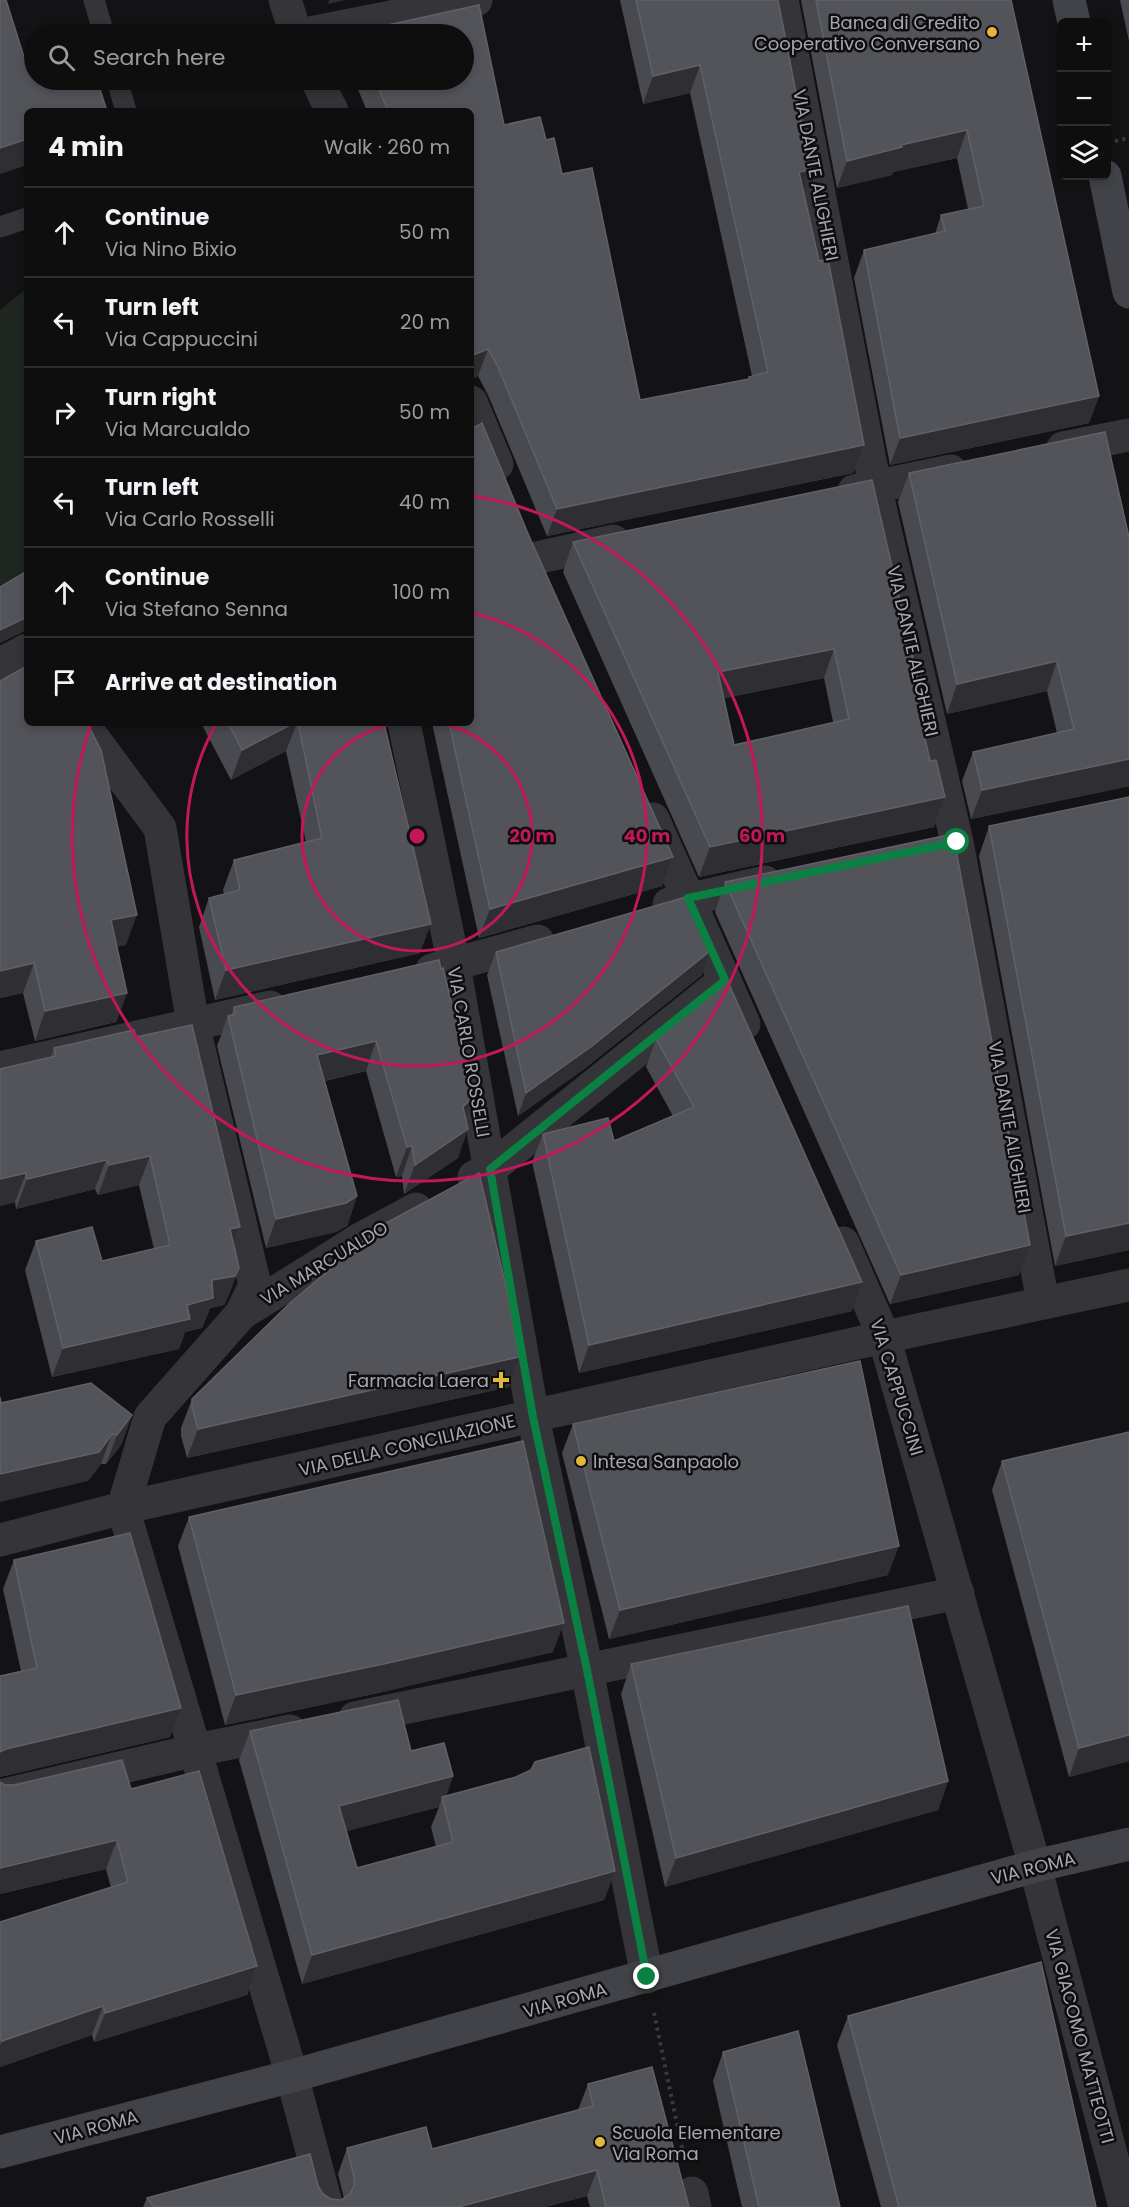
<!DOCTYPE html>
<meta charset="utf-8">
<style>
body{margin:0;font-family:Poppins,sans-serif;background:#1c1c1d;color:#f1f3f6}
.controls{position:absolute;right:18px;top:18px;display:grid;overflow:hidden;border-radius:9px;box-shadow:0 3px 9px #0003}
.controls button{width:54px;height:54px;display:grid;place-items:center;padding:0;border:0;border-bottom:2px solid #2e2e2f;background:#0e0e0f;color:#f1f3f6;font:30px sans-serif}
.stop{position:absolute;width:18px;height:18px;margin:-14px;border:4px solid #0b8043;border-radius:50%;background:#fff}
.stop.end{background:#0b8043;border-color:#fff;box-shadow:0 2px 6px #0008}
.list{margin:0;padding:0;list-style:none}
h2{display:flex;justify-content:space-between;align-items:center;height:78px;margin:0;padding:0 24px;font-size:26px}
h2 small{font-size:20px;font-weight:400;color:#9b9c9e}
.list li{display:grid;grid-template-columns:39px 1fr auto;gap:18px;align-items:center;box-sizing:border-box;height:90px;padding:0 24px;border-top:2px solid #2e2e2f}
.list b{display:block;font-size:22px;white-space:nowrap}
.list p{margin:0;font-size:20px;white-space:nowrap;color:#9b9c9e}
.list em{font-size:20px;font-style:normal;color:#9b9c9e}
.icon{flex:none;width:33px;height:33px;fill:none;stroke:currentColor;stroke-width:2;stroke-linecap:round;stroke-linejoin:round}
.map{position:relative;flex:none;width:1129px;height:2207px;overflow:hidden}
.search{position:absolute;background:#0e0e0f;box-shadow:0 3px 9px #0003;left:24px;top:24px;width:450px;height:66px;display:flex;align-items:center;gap:15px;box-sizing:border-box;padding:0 21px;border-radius:33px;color:#9b9c9e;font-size:22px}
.panel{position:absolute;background:#0e0e0f;box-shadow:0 3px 9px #0003;left:24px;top:108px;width:450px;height:618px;border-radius:9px}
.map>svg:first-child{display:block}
.green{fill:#1f2620}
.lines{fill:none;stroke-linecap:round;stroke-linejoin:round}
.path{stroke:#3a3b3f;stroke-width:4;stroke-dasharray:3 4.5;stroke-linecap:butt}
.lane{stroke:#343439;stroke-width:21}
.street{stroke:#343439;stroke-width:33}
.secondary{stroke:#424348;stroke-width:33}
.wall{fill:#494a4f;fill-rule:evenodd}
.shaded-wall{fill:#2f2f33}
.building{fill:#535459;stroke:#606167;stroke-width:1.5;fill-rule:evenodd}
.route{stroke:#0b8043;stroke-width:8}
.ring{fill:none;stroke:#c2185b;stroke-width:3}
.poi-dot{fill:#e2b73d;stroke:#0e0e0f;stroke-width:2}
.labels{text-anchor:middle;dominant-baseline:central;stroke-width:5;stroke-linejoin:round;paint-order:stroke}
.poi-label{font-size:18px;fill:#a5a8b3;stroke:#0e0e0f;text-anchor:end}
.street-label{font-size:18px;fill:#a5a8b3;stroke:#0e0e0f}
.centre{fill:#c2185b;stroke:#0e0e0f;stroke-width:3}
.ring-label{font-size:18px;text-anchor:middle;font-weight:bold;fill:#c2185b;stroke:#0e0e0f;stroke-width:5;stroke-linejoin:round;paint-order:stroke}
</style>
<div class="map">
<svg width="1129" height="2207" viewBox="0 0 1129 2207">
<rect width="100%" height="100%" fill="#131214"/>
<!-- green -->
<path class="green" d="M 27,288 L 27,584 L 0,600 L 0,310 Z"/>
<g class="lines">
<!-- path -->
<g class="path">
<path d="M 1115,141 L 1129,138"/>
<path d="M 654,2013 L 684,2158"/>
</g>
<!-- lane -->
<g class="lane">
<path d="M 94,0 L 104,34"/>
<path d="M 117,80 L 126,111"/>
<path d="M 0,227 L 27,218"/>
</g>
<!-- street -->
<g class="street">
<path d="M 285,0 L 296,34"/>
<path d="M 782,0 L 875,486 L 957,842 L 1043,1302"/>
<path d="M 305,34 L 476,0"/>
<path d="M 317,80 L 332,111"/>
<path d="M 471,402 L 497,464"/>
<path d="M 1063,448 L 1129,435"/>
<path d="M 854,491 L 951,471"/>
<path d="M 536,558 L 613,541"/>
<path d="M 0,664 L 27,650"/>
<path d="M 82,723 L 160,828 L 193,1024 L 255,1285 L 241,1314 L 150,1417 L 123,1508 L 292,2076 L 327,2207"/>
<path d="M 404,723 L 454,965 L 533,1417 L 587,1670 L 647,1977"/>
<path d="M 653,819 L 744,1024"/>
<path d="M 669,904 L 765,882"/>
<path d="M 432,970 L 538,941"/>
<path d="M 0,1068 L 270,1007"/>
<path d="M 474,1177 L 490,1169 L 725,980"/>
<path d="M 843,1243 L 884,1337 L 1035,1866 L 1125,2207"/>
<path d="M 241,1314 L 362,1238 L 416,1209"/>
<path d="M 0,1540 L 123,1508 L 884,1337 L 1129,1285"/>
<path d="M 355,1718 L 958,1593"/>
<path d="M 0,1796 L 196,1750 L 290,1731"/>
<path d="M 692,2193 L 695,2207"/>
</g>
<!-- secondary -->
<g class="secondary">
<path d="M 1069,0 L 1074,22"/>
<path d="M 1105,176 L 1129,292"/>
<path d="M 0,2152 L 292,2076 L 1035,1866 L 1129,1844"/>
</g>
</g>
<!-- wall -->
<g class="wall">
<path d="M 620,0 L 778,0 L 811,170 L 803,190 L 819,261 L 828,259 L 864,445 L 853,473 L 547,536 L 488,395 L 478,376 L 471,379 L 471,111 L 367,111 L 354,80 L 464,80 L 464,34 L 355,34 L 356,32 L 479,5 L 504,125 L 540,117 L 546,140 L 554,138 L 562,174 L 592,168 L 640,400 L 748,379 L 749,377 L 752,376 L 690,93 L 643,104 Z"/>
<path d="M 801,0 L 1011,0 L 1099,396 L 1089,423 L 890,465 L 854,278 L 864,250 L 935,234 L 941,215 L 968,209 L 957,158 L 893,172 L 892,175 L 837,188 Z"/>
<path d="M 1120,0 L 1129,0 L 1129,41 Z"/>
<path d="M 1105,432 L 1125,787 L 971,819 L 962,781 L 973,752 L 1057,733 L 1047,691 L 947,714 L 898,502 L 909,473 Z"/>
<path d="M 872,480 L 917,704 L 930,761 L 945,797 L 934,827 L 699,877 L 563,572 L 573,542 ZM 824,678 L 833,722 L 734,745 L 724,698 Z"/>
<path d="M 529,536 L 673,857 L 662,886 L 479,938 L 432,723 L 471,723 Z"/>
<path d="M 0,681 L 126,945 L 117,946 L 127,993 L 116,1022 L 35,1041 L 23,993 L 0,998 Z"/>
<path d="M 201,723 L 384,723 L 420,953 L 215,1000 L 199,927 L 209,898 L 224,894 L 223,890 L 234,860 L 306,842 L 286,751 L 231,780 Z"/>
<path d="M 1129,797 L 1129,1250 L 1055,1266 L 979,856 L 989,826 Z"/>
<path d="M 725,882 L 1019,1275 L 890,1304 L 715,912 Z"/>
<path d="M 496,952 L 702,975 L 584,1069 L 518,1116 L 487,975 Z"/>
<path d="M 439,960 L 474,1096 L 466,1117 L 458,1158 L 404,1194 L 402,1176 L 396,1177 L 366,1071 L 325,1081 L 357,1196 L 347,1226 L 336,1232 L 266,1248 L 217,1046 L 228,1016 L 231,1016 L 234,1007 Z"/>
<path d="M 136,1037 L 240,1227 L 234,1243 L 239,1268 L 228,1297 L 224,1305 L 210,1308 L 202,1328 L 185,1332 L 179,1349 L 52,1377 L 25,1270 L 36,1241 L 102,1261 L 154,1249 L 139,1185 L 98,1195 L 95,1189 L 16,1209 L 15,1202 L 0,1206 L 0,1069 L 51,1057 L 54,1048 Z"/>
<path d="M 656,1039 L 852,1311 L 579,1373 L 532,1162 L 543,1134 L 614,1141 L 673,1116 L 646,1067 Z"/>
<path d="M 519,1357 L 509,1387 L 187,1458 L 181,1436 L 181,1428 L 192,1399 Z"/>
<path d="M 1,1403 L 132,1415 L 121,1445 L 106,1464 L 101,1464 L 88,1481 Z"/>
<path d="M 573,1424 L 888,1575 L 609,1639 L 562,1453 Z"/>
<path d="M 1129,1432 L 1129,1761 L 1069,1777 L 992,1490 L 1002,1461 Z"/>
<path d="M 189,1517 L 553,1652 L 378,1693 L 225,1725 L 178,1546 Z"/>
<path d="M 14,1560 L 181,1708 L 170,1737 L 0,1777 L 0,1676 L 21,1671 L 3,1589 Z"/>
<path d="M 631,1664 L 948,1781 L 938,1810 L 665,1887 L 621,1694 Z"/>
<path d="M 250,1731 L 411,1751 L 453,1776 L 446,1796 L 615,1871 L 604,1900 L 302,1984 L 239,1760 ZM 439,1807 L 431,1827 L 436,1847 L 357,1868 L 346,1831 Z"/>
<path d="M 0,1782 L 5,1785 L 131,1789 L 257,1966 L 247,1995 L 94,2042 L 92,2035 L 0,2067 L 0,1922 L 111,1888 L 106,1869 L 0,1894 Z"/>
<path d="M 848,2016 L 1096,2207 L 881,2207 L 837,2045 Z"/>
<path d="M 723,2052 L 840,2207 L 742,2207 L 713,2081 Z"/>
<path d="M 588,2084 L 689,2207 L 590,2207 L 587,2196 L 545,2207 L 143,2207 L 147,2198 L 318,2186 L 323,2194 L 331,2199 L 341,2200 L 344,2198 L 338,2174 L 347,2148 L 432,2149 L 578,2110 Z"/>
</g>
<!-- shaded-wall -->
<g class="shaded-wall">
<path d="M 329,0 L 345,0 L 328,4 Z"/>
<path d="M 700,65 L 690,93 L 643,104 L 653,76 Z"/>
<path d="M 967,130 L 957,158 L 893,172 L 892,175 L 837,188 L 847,161 L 901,145 Z"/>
<path d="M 27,139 L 27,165 L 0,174 L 0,148 Z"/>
<path d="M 811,170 L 801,197 L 799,172 Z"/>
<path d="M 488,349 L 478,376 L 471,379 L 471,356 Z"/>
<path d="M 1099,396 L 1089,423 L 890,465 L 900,438 Z"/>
<path d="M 864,445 L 853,473 L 547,536 L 557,509 Z"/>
<path d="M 27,617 L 27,630 L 0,643 L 0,630 Z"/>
<path d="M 834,649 L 824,678 L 707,702 L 718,672 Z"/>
<path d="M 1057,661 L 1047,691 L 947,714 L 957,684 Z"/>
<path d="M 921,692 L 910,722 L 915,694 Z"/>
<path d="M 294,723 L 297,723 L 286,751 L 231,780 L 242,750 Z"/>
<path d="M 1129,759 L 1129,787 L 1125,787 L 971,819 L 982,790 Z"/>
<path d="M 945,797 L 934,827 L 699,877 L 710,847 Z"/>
<path d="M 673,857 L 662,886 L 479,938 L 490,909 Z"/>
<path d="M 137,915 L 126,945 L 101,950 L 111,920 Z"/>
<path d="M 431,924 L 420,953 L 215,1000 L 226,970 Z"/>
<path d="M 710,951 L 702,975 L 584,1069 L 518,1116 L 526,1093 Z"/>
<path d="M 34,963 L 23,993 L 0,998 L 0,971 Z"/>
<path d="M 127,993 L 116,1022 L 35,1041 L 45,1011 Z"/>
<path d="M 376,1041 L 366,1071 L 307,1085 L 317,1055 Z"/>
<path d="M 474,1096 L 463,1125 L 463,1107 Z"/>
<path d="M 468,1129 L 458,1158 L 404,1194 L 415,1165 Z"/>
<path d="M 412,1146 L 402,1176 L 396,1177 L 407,1147 Z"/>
<path d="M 150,1156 L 139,1185 L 98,1195 L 109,1165 Z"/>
<path d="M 106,1160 L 95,1189 L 16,1209 L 27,1179 Z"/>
<path d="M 26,1173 L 15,1202 L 0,1206 L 0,1179 Z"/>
<path d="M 357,1196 L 347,1226 L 336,1232 L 266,1248 L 276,1219 Z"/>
<path d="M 1129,1223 L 1129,1250 L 1055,1266 L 1066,1236 Z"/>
<path d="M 240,1227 L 229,1256 L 230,1229 Z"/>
<path d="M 1030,1245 L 1019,1275 L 890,1304 L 901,1275 Z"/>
<path d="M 239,1268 L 228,1297 L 224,1305 L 210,1308 L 202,1328 L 185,1332 L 179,1349 L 52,1377 L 63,1348 L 187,1305 L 212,1280 Z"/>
<path d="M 862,1282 L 852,1311 L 579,1373 L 589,1345 Z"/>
<path d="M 519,1357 L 509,1387 L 187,1458 L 198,1429 Z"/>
<path d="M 132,1415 L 121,1445 L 106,1464 L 117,1435 Z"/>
<path d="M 112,1434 L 101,1464 L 88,1481 L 0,1502 L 0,1474 Z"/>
<path d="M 899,1546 L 888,1575 L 609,1639 L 620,1610 Z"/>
<path d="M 564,1623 L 553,1652 L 378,1693 L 225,1725 L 236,1695 Z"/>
<path d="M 181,1708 L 170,1737 L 0,1777 L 0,1752 L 6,1749 Z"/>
<path d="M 1129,1735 L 1129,1761 L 1069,1777 L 1079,1748 Z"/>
<path d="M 453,1776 L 444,1803 L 442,1797 L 439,1807 L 329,1836 L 339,1806 Z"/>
<path d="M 948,1781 L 938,1810 L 665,1887 L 676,1858 Z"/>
<path d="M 117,1840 L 106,1869 L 0,1894 L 0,1868 Z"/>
<path d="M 615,1871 L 604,1900 L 302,1984 L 312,1955 Z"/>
<path d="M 257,1966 L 247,1995 L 94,2042 L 105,2013 Z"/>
<path d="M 103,2006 L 92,2035 L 0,2067 L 0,2046 L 2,2041 Z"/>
<path d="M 597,2170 L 587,2196 L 545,2207 L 458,2207 Z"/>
</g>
<!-- building -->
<g class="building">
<path d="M 0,0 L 6,0 L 29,73 L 34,72 L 34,80 L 97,80 L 107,111 L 27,111 L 27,139 L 0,148 Z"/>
<path d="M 636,0 L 778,0 L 811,170 L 799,172 L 819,261 L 828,259 L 864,445 L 557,509 L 498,367 L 488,349 L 471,356 L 471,111 L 388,111 L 375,80 L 464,80 L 464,34 L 357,34 L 356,32 L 479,5 L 504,125 L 540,117 L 546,140 L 554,138 L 562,174 L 592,168 L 640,400 L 749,379 L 749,377 L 768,372 L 700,65 L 653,76 Z"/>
<path d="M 816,0 L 1011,0 L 1099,396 L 900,438 L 864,250 L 945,231 L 941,215 L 984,206 L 967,130 L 901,145 L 902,147 L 847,161 Z"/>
<path d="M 482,423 L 529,536 L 673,857 L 490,909 L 449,723 L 471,723 L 471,429 Z"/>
<path d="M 1105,432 L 1129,537 L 1129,759 L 982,790 L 973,752 L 1074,729 L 1057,661 L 957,684 L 909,473 Z"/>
<path d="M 872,480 L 921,692 L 915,694 L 930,761 L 936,760 L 945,797 L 710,847 L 573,542 ZM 834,649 L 849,719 L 734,745 L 718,672 Z"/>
<path d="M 27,571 L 27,617 L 0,630 L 0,587 Z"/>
<path d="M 27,666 L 27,723 L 87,723 L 101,750 L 137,915 L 111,920 L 127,993 L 45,1011 L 34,963 L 0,971 L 0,681 Z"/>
<path d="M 228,723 L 294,723 L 242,750 Z"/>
<path d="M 298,723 L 384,723 L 431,924 L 226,970 L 209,898 L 240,890 L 234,860 L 322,838 Z"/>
<path d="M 1129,797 L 1129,1223 L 1066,1236 L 989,826 Z"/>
<path d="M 953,834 L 1030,1245 L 901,1275 L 725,882 Z"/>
<path d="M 686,897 L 710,951 L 592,1046 L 526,1093 L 496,952 Z"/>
<path d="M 439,960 L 441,969 L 443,968 L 474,1096 L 463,1107 L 468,1129 L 415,1165 L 412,1146 L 407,1147 L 376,1041 L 317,1055 L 357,1196 L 346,1203 L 276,1219 L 228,1016 L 235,1014 L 234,1007 Z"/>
<path d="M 728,982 L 862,1282 L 589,1345 L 543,1134 L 608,1118 L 614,1141 L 694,1107 L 656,1039 Z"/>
<path d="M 192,1025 L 240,1227 L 230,1229 L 239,1268 L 235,1276 L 212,1280 L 213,1298 L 187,1305 L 190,1319 L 63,1348 L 36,1241 L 92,1227 L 102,1261 L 170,1245 L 150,1156 L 109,1165 L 106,1160 L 27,1179 L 26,1173 L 0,1179 L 0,1069 L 56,1056 L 54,1048 L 134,1030 L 136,1037 Z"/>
<path d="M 479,1173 L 509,1299 L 519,1357 L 198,1429 L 192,1407 L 192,1399 L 290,1303 L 384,1224 Z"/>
<path d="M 860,1361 L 899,1546 L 620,1610 L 573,1424 Z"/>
<path d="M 91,1383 L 132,1415 L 117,1435 L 112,1434 L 99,1452 L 0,1474 L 0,1397 L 1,1403 Z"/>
<path d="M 1129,1432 L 1129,1735 L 1079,1748 L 1002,1461 Z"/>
<path d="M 523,1441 L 564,1623 L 388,1663 L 236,1695 L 189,1517 Z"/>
<path d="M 130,1533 L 181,1708 L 6,1749 L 0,1752 L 0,1676 L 37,1668 L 14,1560 Z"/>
<path d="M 908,1606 L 948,1781 L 676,1858 L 631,1664 Z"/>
<path d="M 398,1700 L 411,1751 L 444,1743 L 453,1776 L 339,1806 L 357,1868 L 453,1842 L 442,1797 L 516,1777 L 531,1770 L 535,1762 L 589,1747 L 615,1871 L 312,1955 L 250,1731 Z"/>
<path d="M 122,1760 L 131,1789 L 199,1771 L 257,1966 L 105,2013 L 103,2006 L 2,2041 L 0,2037 L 0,1922 L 128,1882 L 117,1840 L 0,1868 L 0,1782 L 5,1785 L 14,1785 Z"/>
<path d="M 1041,1962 L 1096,2207 L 899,2207 L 848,2016 Z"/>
<path d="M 798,2031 L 840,2207 L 759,2207 L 723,2052 Z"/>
<path d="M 652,2067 L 689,2207 L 606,2207 L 597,2170 L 458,2207 L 154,2207 L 147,2198 L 310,2154 L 318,2186 L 323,2194 L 331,2199 L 341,2200 L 349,2195 L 354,2186 L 354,2177 L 347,2148 L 426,2127 L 432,2149 L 593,2106 L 588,2084 Z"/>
</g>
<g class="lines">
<!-- route -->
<path class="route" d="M 647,1977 L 587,1670 L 533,1417 L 490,1169 L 725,980 L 688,898 L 957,842"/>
</g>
<!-- distance rings -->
<g class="ring">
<path d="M439 723A115 115 0 1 1 395 723"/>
<path d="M473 613A230 230 0 1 1 216 724"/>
<path d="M474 496A345 345 0 1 1 91 724"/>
</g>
<!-- markers -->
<g class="poi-dot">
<circle cx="992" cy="32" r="6"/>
<path d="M498 1371h6v6h6v6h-6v6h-6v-6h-6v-6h6z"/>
<circle cx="581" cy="1461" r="6"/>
<circle cx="600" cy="2142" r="6"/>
</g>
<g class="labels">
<!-- poi labels -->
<g class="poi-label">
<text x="980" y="22">Banca di Credito<tspan x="980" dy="21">Cooperativo Conversano</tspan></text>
<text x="489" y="1380">Farmacia Laera</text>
<text x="593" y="1461" text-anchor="start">Intesa Sanpaolo</text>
<text x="612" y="2132" text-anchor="start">Scuola Elementare<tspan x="612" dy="21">Via Roma</tspan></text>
</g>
<!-- street labels -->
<g class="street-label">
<text transform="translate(816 175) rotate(79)">VIA DANTE ALIGHIERI</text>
<text transform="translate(913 651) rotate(77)">VIA DANTE ALIGHIERI</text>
<text transform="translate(469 1052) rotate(80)">VIA CARLO ROSSELLI</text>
<text transform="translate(1010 1127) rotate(80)">VIA DANTE ALIGHIERI</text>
<text transform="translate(324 1263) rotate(-31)">VIA MARCUALDO</text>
<text transform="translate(897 1387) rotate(73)">VIA CAPPUCCINI</text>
<text transform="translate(407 1445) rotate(-13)">VIA DELLA CONCILIAZIONE</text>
<text transform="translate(1033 1868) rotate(-14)">VIA ROMA</text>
<text transform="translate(565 2000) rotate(-16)">VIA ROMA</text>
<text transform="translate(1080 2036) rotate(75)">VIA GIACOMO MATTEOTTI</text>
<text transform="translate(96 2127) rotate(-15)">VIA ROMA</text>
</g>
</g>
<circle cx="417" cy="836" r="9" class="centre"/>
<g class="ring-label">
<text x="532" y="842">20 m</text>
<text x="647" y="842">40 m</text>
<text x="762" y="842">60 m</text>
</g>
</svg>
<div class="controls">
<button>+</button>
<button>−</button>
<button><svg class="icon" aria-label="layers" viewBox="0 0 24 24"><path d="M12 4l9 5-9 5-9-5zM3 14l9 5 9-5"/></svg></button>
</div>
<div class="stop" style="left:957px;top:842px"></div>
<div class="stop end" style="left:647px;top:1977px"></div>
<div class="search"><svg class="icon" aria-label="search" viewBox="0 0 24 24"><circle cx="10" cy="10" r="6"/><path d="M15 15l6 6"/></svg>Search here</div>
<section class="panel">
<h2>4 min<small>Walk · 260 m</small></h2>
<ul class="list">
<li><svg class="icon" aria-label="ahead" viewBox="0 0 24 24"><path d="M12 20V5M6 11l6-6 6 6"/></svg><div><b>Continue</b><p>Via Nino Bixio</p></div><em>50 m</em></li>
<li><svg class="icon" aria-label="left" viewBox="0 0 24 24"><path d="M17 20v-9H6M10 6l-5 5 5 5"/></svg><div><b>Turn left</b><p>Via Cappuccini</p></div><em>20 m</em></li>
<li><svg class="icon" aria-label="right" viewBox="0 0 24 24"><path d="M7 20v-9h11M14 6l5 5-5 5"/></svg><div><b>Turn right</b><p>Via Marcualdo</p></div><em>50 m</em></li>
<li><svg class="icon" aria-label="left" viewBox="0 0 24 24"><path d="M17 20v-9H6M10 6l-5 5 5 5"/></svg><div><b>Turn left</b><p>Via Carlo Rosselli</p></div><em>40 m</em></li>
<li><svg class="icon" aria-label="ahead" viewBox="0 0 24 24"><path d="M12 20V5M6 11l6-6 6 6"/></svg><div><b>Continue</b><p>Via Stefano Senna</p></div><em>100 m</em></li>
<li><svg class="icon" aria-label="arrive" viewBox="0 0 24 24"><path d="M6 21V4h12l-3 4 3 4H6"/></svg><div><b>Arrive at destination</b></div></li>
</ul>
</section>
</div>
